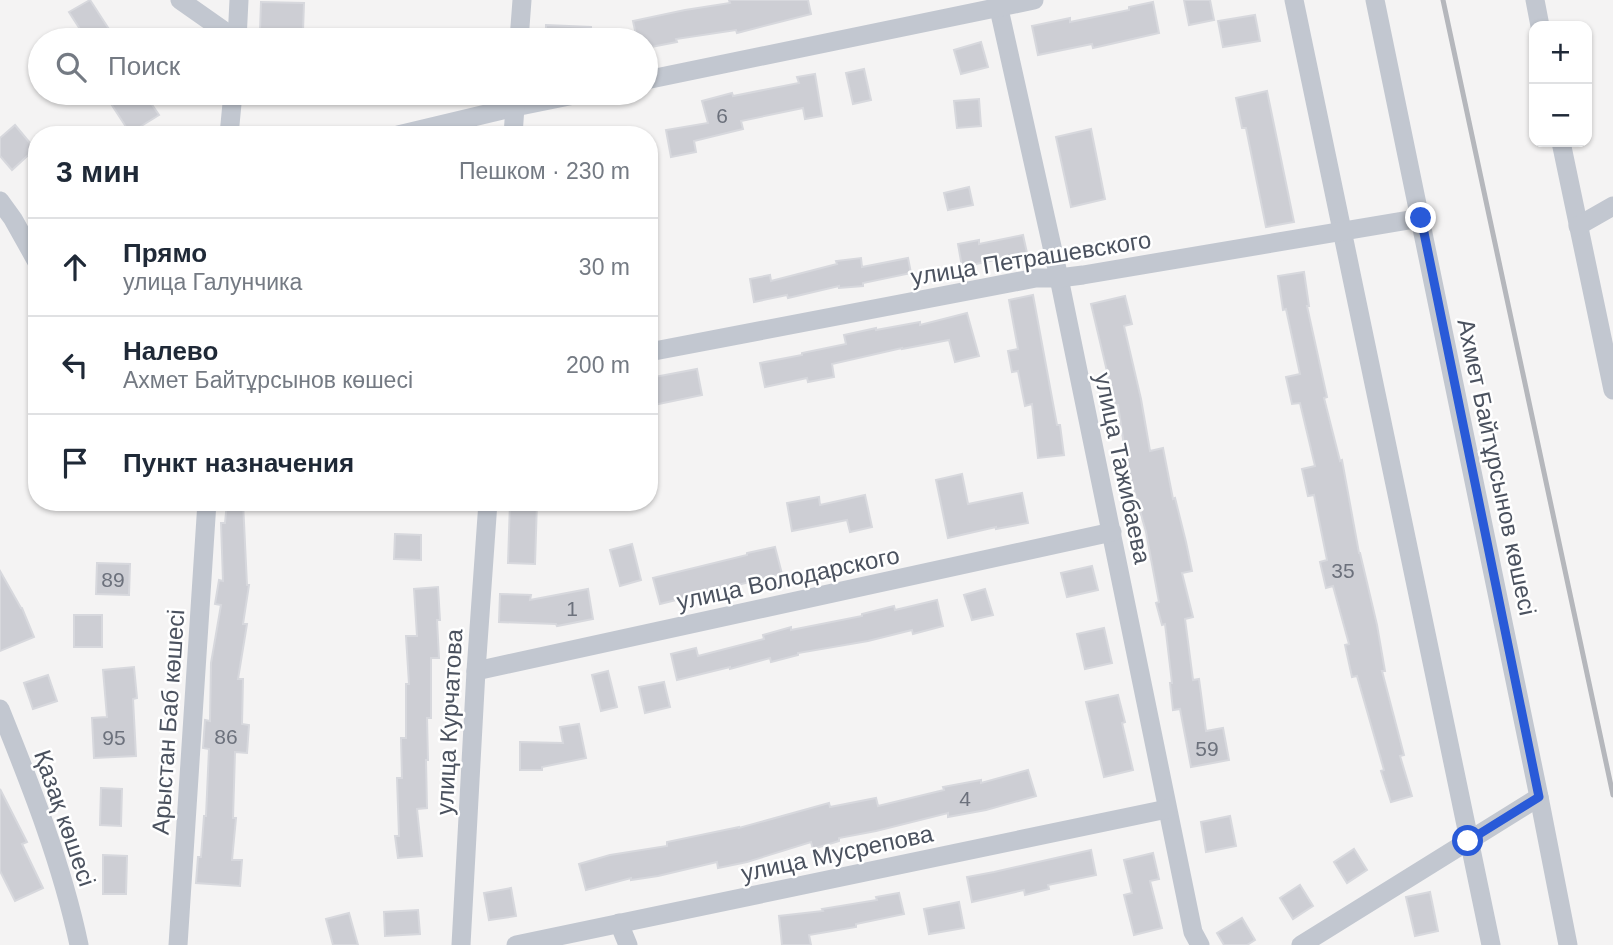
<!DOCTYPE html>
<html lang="ru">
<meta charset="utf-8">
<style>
body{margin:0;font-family:Helvetica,sans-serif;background:#f2f2f3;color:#1f2937}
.controls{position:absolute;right:21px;top:21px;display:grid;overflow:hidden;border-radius:14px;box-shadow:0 2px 5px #0004}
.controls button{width:63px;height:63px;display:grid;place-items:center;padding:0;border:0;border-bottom:2px solid #e0e1e3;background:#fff;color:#1f2937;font:35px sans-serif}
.stop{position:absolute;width:21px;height:21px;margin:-16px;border:5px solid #295ad8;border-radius:50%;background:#fff}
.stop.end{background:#295ad8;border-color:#fff;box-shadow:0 2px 7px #0008}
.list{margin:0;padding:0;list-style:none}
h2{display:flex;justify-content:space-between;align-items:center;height:91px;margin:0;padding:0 28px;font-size:30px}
h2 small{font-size:23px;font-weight:400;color:#747a83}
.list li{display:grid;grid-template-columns:46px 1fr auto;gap:21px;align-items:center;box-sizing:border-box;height:98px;padding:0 28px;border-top:2px solid #e0e1e3}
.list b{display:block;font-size:26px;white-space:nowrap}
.list p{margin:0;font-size:23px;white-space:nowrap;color:#747a83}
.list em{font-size:23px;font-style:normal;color:#747a83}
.icon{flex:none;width:38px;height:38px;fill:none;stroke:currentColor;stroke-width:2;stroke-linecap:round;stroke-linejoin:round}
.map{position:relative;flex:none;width:1613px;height:945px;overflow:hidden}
.search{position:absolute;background:#fff;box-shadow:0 2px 5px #0004;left:28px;top:28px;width:630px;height:77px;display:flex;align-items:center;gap:18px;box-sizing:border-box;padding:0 24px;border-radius:38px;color:#747a83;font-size:26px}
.panel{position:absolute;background:#fff;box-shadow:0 2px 5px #0004;left:28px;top:126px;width:630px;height:385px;border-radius:28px}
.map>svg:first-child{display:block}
.building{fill:#cdced4;stroke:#d7d8dd;stroke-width:2}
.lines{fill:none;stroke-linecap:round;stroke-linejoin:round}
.street{stroke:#c2c7d0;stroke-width:19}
.rail{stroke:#b5b7bc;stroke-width:5}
.route{stroke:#295ad8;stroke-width:9}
.labels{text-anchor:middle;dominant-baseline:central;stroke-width:5;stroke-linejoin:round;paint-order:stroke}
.number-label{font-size:21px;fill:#6c717c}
.street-label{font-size:24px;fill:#4b525f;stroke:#fff}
</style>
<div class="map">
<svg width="1613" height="945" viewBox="0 0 1613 945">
<rect width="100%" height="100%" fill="#f4f3f3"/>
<!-- building -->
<g class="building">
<path d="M 90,0 L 116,40 L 87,40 L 69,12 Z"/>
<path d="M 729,0 L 808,0 L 811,14 L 737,33 L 736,30 L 676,39 L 677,42 L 646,48 L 646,40 L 637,40 L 633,21 L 685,10 L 730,3 Z"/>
<path d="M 1184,0 L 1210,0 L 1214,20 L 1189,25 Z"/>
<path d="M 261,2 L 304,3 L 303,31 L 260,31 Z"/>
<path d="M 1153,2 L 1159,33 L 1093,48 L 1092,44 L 1038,55 L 1032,26 L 1070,18 L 1070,22 L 1129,10 L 1129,7 Z"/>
<path d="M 1255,15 L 1260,41 L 1223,47 L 1218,21 Z"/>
<path d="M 546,25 L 591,27 L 591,40 L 546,40 Z"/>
<path d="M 981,42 L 988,67 L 961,74 L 954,50 Z"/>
<path d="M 864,69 L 871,100 L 853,104 L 846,73 Z"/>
<path d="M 815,74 L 822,116 L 805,119 L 803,108 L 741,121 L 743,129 L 694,141 L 696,152 L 671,157 L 666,130 L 708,123 L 702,101 L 732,93 L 733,96 L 799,83 L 797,77 Z"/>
<path d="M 1267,91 L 1294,222 L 1266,227 L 1246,128 L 1242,128 L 1236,98 Z"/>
<path d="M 104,93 L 144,93 L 159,115 L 130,133 Z"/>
<path d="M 979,99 L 981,126 L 957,128 L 954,101 Z"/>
<path d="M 15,125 L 35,149 L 12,170 L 0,156 L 0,138 Z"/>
<path d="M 1091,129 L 1105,199 L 1071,207 L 1056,137 Z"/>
<path d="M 969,187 L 973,205 L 948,210 L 944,193 Z"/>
<path d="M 1023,235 L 1027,253 L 962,267 L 958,244 L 979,240 L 979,244 Z"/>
<path d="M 861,258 L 862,267 L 908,258 L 911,273 L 863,283 L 863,286 L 839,288 L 839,286 L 788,298 L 787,295 L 754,302 L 750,279 L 770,275 L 771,281 L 837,264 L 836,261 Z"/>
<path d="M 1304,272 L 1309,306 L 1307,306 L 1327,397 L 1324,398 L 1340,461 L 1342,460 L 1359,553 L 1360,553 L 1377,625 L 1385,671 L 1382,671 L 1404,755 L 1400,756 L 1412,796 L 1391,802 L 1381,771 L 1384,770 L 1357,676 L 1352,677 L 1345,645 L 1349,644 L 1333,586 L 1326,588 L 1320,562 L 1327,560 L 1314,495 L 1308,496 L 1302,469 L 1315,466 L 1300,403 L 1292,404 L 1286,377 L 1300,374 L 1286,309 L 1283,310 L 1278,276 Z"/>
<path d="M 1033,295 L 1057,425 L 1060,425 L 1064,455 L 1038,458 L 1032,404 L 1025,406 L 1018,371 L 1012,372 L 1008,351 L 1018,349 L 1009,300 Z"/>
<path d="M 1125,296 L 1132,324 L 1124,326 L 1141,399 L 1150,451 L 1163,448 L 1173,499 L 1175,498 L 1186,542 L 1192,571 L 1182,573 L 1193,617 L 1185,619 L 1193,680 L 1199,679 L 1206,731 L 1223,728 L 1229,760 L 1191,767 L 1180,709 L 1173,710 L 1170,683 L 1172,683 L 1165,624 L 1162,625 L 1156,603 L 1159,602 L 1146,532 L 1133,486 L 1130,486 L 1118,405 L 1115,405 L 1091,304 Z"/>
<path d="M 967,313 L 979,356 L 955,362 L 949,340 L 902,349 L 902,348 L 832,364 L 834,377 L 808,382 L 807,378 L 765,387 L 760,363 L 802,355 L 802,353 L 846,344 L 844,335 L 876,328 L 876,330 L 920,322 L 920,325 Z"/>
<path d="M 697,369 L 702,395 L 649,406 L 649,378 Z"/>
<path d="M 962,474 L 968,504 L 1022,493 L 1028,523 L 996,529 L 996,527 L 948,538 L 936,480 Z"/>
<path d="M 865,495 L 872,527 L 850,532 L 847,520 L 792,531 L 787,503 L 819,497 L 820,505 Z"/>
<path d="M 227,502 L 243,502 L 247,585 L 249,585 L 243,624 L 247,624 L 238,679 L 243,679 L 242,724 L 249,725 L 247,753 L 235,752 L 233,818 L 236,818 L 232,860 L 242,860 L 240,886 L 196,883 L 198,857 L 201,857 L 204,816 L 206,816 L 209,749 L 203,748 L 205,720 L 210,721 L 211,663 L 221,605 L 215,604 L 219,580 L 223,581 L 221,523 L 225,523 Z"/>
<path d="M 510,502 L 537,502 L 535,564 L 508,563 Z"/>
<path d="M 395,534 L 421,535 L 421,560 L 394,559 Z"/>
<path d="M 632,544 L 641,580 L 620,586 L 610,550 Z"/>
<path d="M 775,547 L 782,574 L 660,604 L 653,578 L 747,555 L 747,553 Z"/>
<path d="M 97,563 L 130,564 L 129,595 L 96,594 Z"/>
<path d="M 1092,566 L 1098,590 L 1067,597 L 1061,573 Z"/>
<path d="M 0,571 L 21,608 L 22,608 L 34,637 L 0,651 Z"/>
<path d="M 438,587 L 440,620 L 437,620 L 439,658 L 431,658 L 431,718 L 427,718 L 428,760 L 426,760 L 427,808 L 417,809 L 422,856 L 398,858 L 395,836 L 399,836 L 397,778 L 402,778 L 401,738 L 406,738 L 406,684 L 409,684 L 406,636 L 417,636 L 414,589 Z"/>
<path d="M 588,589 L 593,619 L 557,626 L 556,624 L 499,622 L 500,594 L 531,595 L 530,600 Z"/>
<path d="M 985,589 L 993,615 L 972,620 L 964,595 Z"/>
<path d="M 937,600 L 943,626 L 913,634 L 912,630 L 868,641 L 798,653 L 798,655 L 771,662 L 770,658 L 730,669 L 730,667 L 677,680 L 671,654 L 696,648 L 698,656 L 764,639 L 763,635 L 791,627 L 791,630 L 862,616 L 862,614 L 894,606 L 895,610 Z"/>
<rect x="74" y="615" width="28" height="32"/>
<path d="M 1104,628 L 1112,663 L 1085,669 L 1077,634 Z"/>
<path d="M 134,667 L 137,698 L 133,699 L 136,756 L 94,758 L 92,718 L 107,717 L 103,670 Z"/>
<path d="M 608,671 L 617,707 L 601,711 L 592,675 Z"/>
<path d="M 48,675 L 57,701 L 33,709 L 24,683 Z"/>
<path d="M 664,682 L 670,707 L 645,713 L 639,687 Z"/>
<path d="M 1118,695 L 1125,722 L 1122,723 L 1133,770 L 1104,777 L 1086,702 Z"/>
<path d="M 579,724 L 586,758 L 542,767 L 542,770 L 520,770 L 520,742 L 563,743 L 560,727 Z"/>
<path d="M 1028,770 L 1036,796 L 986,810 L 948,817 L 948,813 L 876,831 L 839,838 L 839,841 L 813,849 L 811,842 L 747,862 L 718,868 L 717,862 L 658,876 L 631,880 L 631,878 L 586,890 L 579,864 L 610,855 L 667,846 L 667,842 L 739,827 L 739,828 L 829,803 L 830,807 L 876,798 L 878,806 L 944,790 L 943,787 L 981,780 L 981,783 Z"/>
<path d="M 101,788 L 122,789 L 121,826 L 100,825 Z"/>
<path d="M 0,789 L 27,842 L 22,844 L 43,888 L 15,901 L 0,871 Z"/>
<path d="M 1230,816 L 1236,846 L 1206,852 L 1201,822 Z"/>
<path d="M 1354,849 L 1367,870 L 1347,883 L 1334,862 Z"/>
<path d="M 1091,850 L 1096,875 L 1048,885 L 1049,889 L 1025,895 L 1024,890 L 972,902 L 967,877 L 994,872 Z"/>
<path d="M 1153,853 L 1159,879 L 1150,881 L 1162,928 L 1134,935 L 1124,895 L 1132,893 L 1124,860 Z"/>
<path d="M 103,855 L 127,856 L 126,894 L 103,894 Z"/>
<path d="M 1300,885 L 1313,906 L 1293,919 L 1280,898 Z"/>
<path d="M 511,888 L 516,916 L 489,920 L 484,893 Z"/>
<path d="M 1430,892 L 1438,931 L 1415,936 L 1406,897 Z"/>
<path d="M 899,893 L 904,914 L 856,924 L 856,927 L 809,935 L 811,945 L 782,945 L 779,916 L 823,911 L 822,909 L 877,900 L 876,897 Z"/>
<path d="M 959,902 L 964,928 L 929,934 L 924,909 Z"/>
<path d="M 418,910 L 420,934 L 385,936 L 384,912 Z"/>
<path d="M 349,913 L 358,945 L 333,945 L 326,919 Z"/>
<path d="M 1242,918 L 1255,940 L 1247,945 L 1224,945 L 1217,933 Z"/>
</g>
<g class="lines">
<!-- street -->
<g class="street">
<path d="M 180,0 L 237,40"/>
<path d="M 997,0 L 1059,278 L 1193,932 L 1200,945"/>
<path d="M 1294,0 L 1491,945"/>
<path d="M 1375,0 L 1539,797 L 1568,945"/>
<path d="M 1535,0 L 1540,26"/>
<path d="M 237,40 L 239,0"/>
<path d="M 519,40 L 522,0"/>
<path d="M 646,80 L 1034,0"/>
<path d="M 229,135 L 233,93"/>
<path d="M 398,135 L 515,107 L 584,93"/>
<path d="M 513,135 L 516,93"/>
<path d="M 1561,142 L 1613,390"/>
<path d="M 0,201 L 13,219 L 37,262"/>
<path d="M 1578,226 L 1613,206"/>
<path d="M 649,352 L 1036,278 L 1059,278 L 1083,275 L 1421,218"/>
<path d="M 476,671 L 1112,532"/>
<path d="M 0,709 C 31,786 62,864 79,945"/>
<path d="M 619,923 L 628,945"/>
<path d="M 178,945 L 207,502"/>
<path d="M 461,945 L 476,671 L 488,502"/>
<path d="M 516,945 L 1167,809"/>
<path d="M 1301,945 L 1539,797"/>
</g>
<!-- rail -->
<path class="rail" d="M 1443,0 L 1613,795"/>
</g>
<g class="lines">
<!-- route -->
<path class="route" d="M 1421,218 L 1539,797 L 1468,841"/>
</g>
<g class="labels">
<!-- number labels -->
<g class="number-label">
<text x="722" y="115">6</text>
<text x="1343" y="570">35</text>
<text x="113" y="579">89</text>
<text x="572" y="608">1</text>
<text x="226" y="736">86</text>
<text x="114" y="737">95</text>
<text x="1207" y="748">59</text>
<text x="965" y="798">4</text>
</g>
<!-- street labels -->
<g class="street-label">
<text transform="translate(1031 258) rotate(-9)">улица Петрашевского</text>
<text transform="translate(1497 467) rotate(78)">Ахмет Байтұрсынов көшесі</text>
<text transform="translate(1123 468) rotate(78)">улица Тажибаева</text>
<text transform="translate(788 578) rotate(-12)">улица Володарского</text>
<text transform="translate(168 722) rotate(-86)">Арыстан Баб көшесі</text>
<text transform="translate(449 722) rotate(-87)">улица Курчатова</text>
<text transform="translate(65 818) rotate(71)">Қазақ көшесі</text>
<text transform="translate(837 853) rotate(-12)">улица Мусрепова</text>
</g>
</g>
</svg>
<div class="controls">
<button>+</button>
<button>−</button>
</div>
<div class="stop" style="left:1468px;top:841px"></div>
<div class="stop end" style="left:1421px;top:218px"></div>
<div class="search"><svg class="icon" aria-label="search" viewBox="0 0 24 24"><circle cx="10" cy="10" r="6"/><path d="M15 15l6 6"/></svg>Поиск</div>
<section class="panel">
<h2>3 мин<small>Пешком · 230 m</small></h2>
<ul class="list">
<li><svg class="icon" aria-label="ahead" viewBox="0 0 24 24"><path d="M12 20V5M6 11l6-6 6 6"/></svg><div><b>Прямо</b><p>улица Галунчика</p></div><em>30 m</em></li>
<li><svg class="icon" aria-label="left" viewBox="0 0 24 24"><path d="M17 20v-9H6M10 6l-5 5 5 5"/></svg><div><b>Налево</b><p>Ахмет Байтұрсынов көшесі</p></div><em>200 m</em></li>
<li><svg class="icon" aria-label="arrive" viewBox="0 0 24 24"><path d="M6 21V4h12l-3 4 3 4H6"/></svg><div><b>Пункт назначения</b></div></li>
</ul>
</section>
</div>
